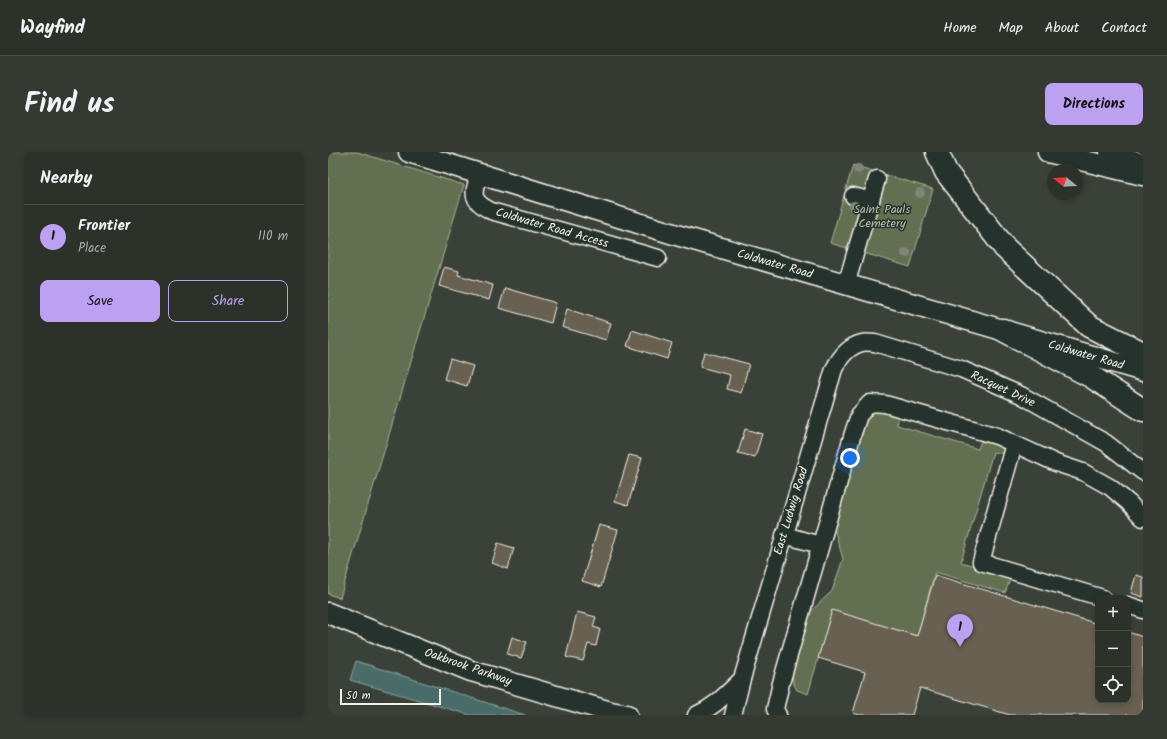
<!DOCTYPE html>
<meta charset="utf-8">
<style>
body{margin:0;font-family:Kalam,sans-serif;background:#343932;color:#f1f3f6}
.controls{position:absolute;right:12px;bottom:12px;display:grid;overflow:hidden;border-radius:8px;box-shadow:0 2px 6px #0003}
.controls button{width:36px;height:36px;display:grid;place-items:center;padding:0;border:0;border-bottom:1px solid #484c47;background:#2c312a;color:#f1f3f6;font:20px sans-serif}
.compass{position:absolute;left:719px;top:12px;width:36px;height:36px;border-radius:50%;background:#2c312a;box-shadow:0 2px 6px #0003;rotate:288deg}
.scale{position:absolute;left:12px;bottom:10px;width:101px;box-sizing:border-box;padding-left:4px;border:2px solid #f4f1e8;border-top:0;font-size:11px;line-height:14px;white-space:nowrap;color:#f4f1e8;-webkit-text-stroke:3px #26332d;paint-order:stroke}
.you{position:absolute;left:522px;top:306px;width:14px;height:14px;margin:-10px;border:3px solid #fff;border-radius:50%;background:#1a73e8;box-shadow:0 0 0 6px #1a73e833}
.badge{display:grid;place-items:center;width:26px;height:26px;border-radius:50%;background:#bca0f2;color:#111;font-size:13px;font-weight:700}
.pin{position:absolute;translate:-50% -33px;filter:drop-shadow(0 1px 2px #0008)}
.pin::after{content:'';position:absolute;top:21px;width:14px;height:12px;background:inherit;clip-path:polygon(0 0,100% 0,50% 100%)}
.list{margin:0;padding:0;list-style:none}
h2{display:flex;justify-content:space-between;align-items:center;height:52px;margin:0;padding:0 16px;font-size:17px}
h2 small{font-size:13px;font-weight:400;color:#a6a9a8}
.list li{display:grid;grid-template-columns:26px 1fr auto;gap:12px;align-items:center;box-sizing:border-box;height:64px;padding:0 16px;border-top:1px solid #484c47}
.list b{display:block;font-size:15px;white-space:nowrap}
.list p{margin:0;font-size:13px;white-space:nowrap;color:#a6a9a8}
.list em{font-size:13px;font-style:normal;color:#a6a9a8}
.actions{display:flex;gap:8px;padding:12px 16px}
.actions a{flex:1;padding:9px 0;border:1px solid #bca0f2;border-radius:8px;text-align:center;font-size:14px;color:#bca0f2}
.actions .main{background:#bca0f2;color:#111}
.icon{flex:none;width:22px;height:22px;fill:none;stroke:currentColor;stroke-width:2;stroke-linecap:round;stroke-linejoin:round}
.map{position:relative;flex:none;width:815px;height:563px;overflow:hidden;border-radius:8px}
header{display:flex;align-items:center;gap:24px;box-sizing:border-box;height:56px;padding:0 20px;background:#2c312a;border-bottom:1px solid #484c47}
header strong{font-size:19px}
nav{display:flex;gap:22px;margin-inline-start:auto;font-size:14px}
.intro{display:flex;align-items:center;justify-content:space-between;box-sizing:border-box;height:96px;padding:0 24px}
h1{margin:0;font-size:28px}
.button{padding:10px 18px;border-radius:8px;background:#bca0f2;color:#111;font-size:14px;font-weight:700}
main{display:flex;gap:24px;padding:0 24px}
aside{flex:1;background:#2c312a;border-radius:8px;box-shadow:0 2px 6px #0003}
.map>svg:first-child{display:block}
.green{fill:#627051;stroke:#abb09c}
.water{fill:#486c6b;stroke:#8da19d}
.building{fill:#686151;stroke:#f4f1e8}
.lines{fill:none;stroke-linecap:round;stroke-linejoin:round}
.minor-casing{stroke:#f4f1e8;stroke-width:19}
.major-casing{stroke:#f4f1e8;stroke-width:23}
.highway-casing{stroke:#f4f1e8;stroke-width:25}
.minor{stroke:#26332d;stroke-width:16}
.major{stroke:#26332d;stroke-width:20}
.highway{stroke:#26332d;stroke-width:22}
.tree{fill:#808578}
.labels{text-anchor:middle;dominant-baseline:central;stroke-width:3;stroke-linejoin:round;paint-order:stroke}
.park-label{font-size:12px;fill:#babdac;stroke:#26332d}
.street-label{font-size:12px;fill:#f4f1e8;stroke:#26332d}
</style>
<header>
<strong>Wayfind</strong>
<nav><a>Home</a><a>Map</a><a>About</a><a>Contact</a></nav>
</header>
<div class="intro"><h1>Find us</h1><a class="button">Directions</a></div>
<main>
<aside>
<h2>Nearby<small></small></h2>
<ul class="list">
<li><span class="badge">1</span><div><b>Frontier</b><p>Place</p></div><em>110 m</em></li>
</ul>
<div class="actions"><a class="main">Save</a><a>Share</a></div>
</aside>
<div class="map">
<svg width="815" height="563" viewBox="0 0 815 563">
<rect width="100%" height="100%" fill="#3a4138"/>
<filter id="ink" filterUnits="userSpaceOnUse"><feTurbulence type="fractalNoise" baseFrequency=".025" numOctaves="2"/><feDisplacementMap in="SourceGraphic" scale="8" xChannelSelector="R" yChannelSelector="G"/><feConvolveMatrix kernelMatrix="1 2 1 2 8 2 1 2 1" color-interpolation-filters="sRGB"/></filter>
<g filter="url(#ink)">
<!-- green -->
<g class="green">
<path d="M 0,0 L 29,0 L 136,33 L 12,446 L 0,442 Z"/>
<path d="M 525,13 L 605,37 L 582,115 L 502,91 Z"/>
<path d="M 549,259 L 554,259 L 571,263 L 569,273 L 650,297 L 654,286 L 677,293 L 677,302 L 665,300 L 633,410 L 683,425 L 677,441 L 607,420 L 589,484 L 504,459 L 480,542 L 469,538 L 465,531 L 464,520 L 481,461 L 504,439 L 515,407 L 506,376 L 538,268 L 543,261 Z"/>
</g>
<!-- water -->
<path class="water" d="M 28,509 L 197,563 L 142,563 L 22,528 Z"/>
<!-- building -->
<g class="building">
<path d="M 116,115 L 131,119 L 130,123 L 165,133 L 161,148 L 111,134 Z"/>
<path d="M 177,136 L 228,151 L 223,171 L 171,156 Z"/>
<path d="M 239,157 L 283,171 L 278,188 L 234,175 Z"/>
<path d="M 304,178 L 344,191 L 339,207 L 299,194 Z"/>
<path d="M 376,200 L 421,212 L 413,241 L 399,237 L 402,223 L 372,215 Z"/>
<path d="M 122,207 L 145,214 L 139,234 L 116,227 Z"/>
<path d="M 417,277 L 434,282 L 427,305 L 410,301 Z"/>
<path d="M 301,303 L 314,306 L 300,353 L 287,349 Z"/>
<path d="M 271,373 L 290,378 L 273,435 L 254,429 Z"/>
<path d="M 170,391 L 186,396 L 180,417 L 164,411 Z"/>
<path d="M 607,423 L 770,472 L 770,548 L 800,548 L 800,480 L 815,485 L 815,563 L 682,563 L 592,536 L 584,563 L 531,563 L 525,561 L 537,520 L 490,506 L 504,458 L 589,484 Z"/>
<path d="M 808,423 L 815,425 L 815,445 L 803,441 Z"/>
<path d="M 249,460 L 268,465 L 265,475 L 272,477 L 268,494 L 260,492 L 255,509 L 238,505 Z"/>
<path d="M 184,485 L 199,490 L 193,506 L 179,502 Z"/>
</g>
<g class="lines">
<defs>
<g id="minor">
<path d="M 151,22 C 145,42 142,48 163,59 L 330,106"/>
<path d="M 525,44 L 543,49"/>
<path d="M 518,133 L 549,27"/>
<path d="M 686,292 L 653,410 L 775,446"/>
<path d="M 456,383 L 492,393"/>
<path d="M 800,453 L 815,458"/>
<path d="M 414,527 L 506,217 C 512,205 521,194 534,191 C 538,190 543,191 547,191 L 633,217 L 693,243 L 778,291 L 815,320"/>
<path d="M 368,563 C 388,554 398,542 414,527 L 405,563"/>
<path d="M 450,563 L 447,557 L 453,531 L 525,281 L 531,263 L 542,251 L 557,252 L 669,284 L 728,311 L 755,320 L 782,335 L 801,351 L 815,366"/>
</g>
<g id="major">
<path d="M 81,0 L 352,84 L 815,219"/>
<path d="M 720,0 L 815,23"/>
<path d="M 0,461 L 143,519 L 283,560 L 299,563"/>
</g>
<g id="highway">
<path d="M 609,0 L 618,20 L 677,96 L 761,174 L 815,201"/>
<path d="M 783,0 L 815,14"/>
<path d="M 675,178 L 764,225 L 815,258"/>
</g>
</defs>
<!-- minor casing -->
<use href="#minor" class="minor-casing"/>
<!-- major casing -->
<use href="#major" class="major-casing"/>
<!-- highway casing -->
<use href="#highway" class="highway-casing"/>
<!-- minor -->
<use href="#minor" class="minor"/>
<!-- major -->
<use href="#major" class="major"/>
<!-- highway -->
<use href="#highway" class="highway"/>
</g>
<!-- trees -->
<g class="tree">
<circle cx="530" cy="17" r="5"/>
<circle cx="592" cy="41" r="5"/>
<circle cx="526" cy="54" r="5"/>
<circle cx="578" cy="101" r="5"/>
</g>
</g>
<g class="labels">
<!-- park labels -->
<g class="park-label">
<text x="554" y="57">Saint Pauls<tspan x="554" dy="14">Cemetery</tspan></text>
</g>
<!-- street labels -->
<g class="street-label">
<text transform="translate(224 76) rotate(16)">Coldwater Road Access</text>
<text transform="translate(447 112) rotate(16)">Coldwater Road</text>
<text transform="translate(758 203) rotate(16)">Coldwater Road</text>
<text transform="translate(675 237) rotate(25)">Racquet Drive</text>
<text transform="translate(463 359) rotate(-73)">East Ludwig Road</text>
<text transform="translate(140 515) rotate(19)">Oakbrook Parkway</text>
</g>
</g>
</svg>
<div class="controls">
<button>+</button>
<button>−</button>
<button><svg class="icon" aria-label="locate" viewBox="0 0 24 24"><circle cx="12" cy="12" r="6"/><path d="M12 2v4M12 18v4M2 12h4M18 12h4"/></svg></button>
</div>
<svg class="compass" viewBox="-18 -18 36 36"><path d="M0-13l5 13h-10z" fill="#e53935"/><path d="M0 13l5-13h-10z" fill="#a6a9a8"/></svg>
<div class="scale">50 m</div>
<div class="you"></div>
<div class="pin badge" style="left:632px;top:495px">1</div>
</div>
</main>
